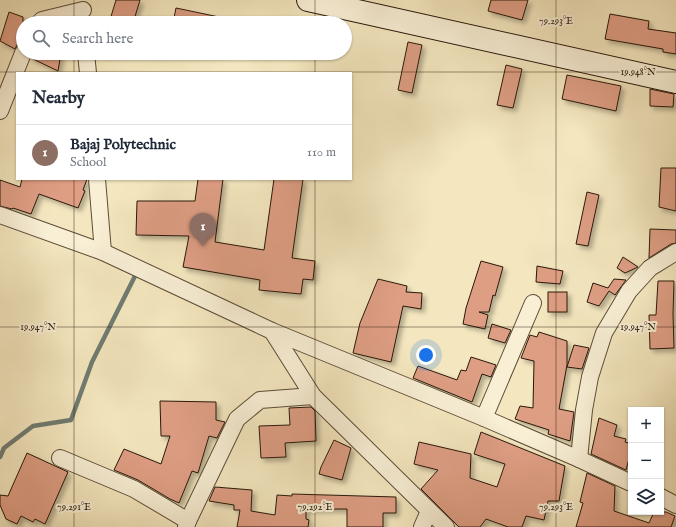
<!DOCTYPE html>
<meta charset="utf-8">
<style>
body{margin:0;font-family:"IM FELL English",serif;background:#f6f6f7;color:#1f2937}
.controls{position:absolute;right:12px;bottom:12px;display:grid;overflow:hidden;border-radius:0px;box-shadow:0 1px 3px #0004}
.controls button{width:36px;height:36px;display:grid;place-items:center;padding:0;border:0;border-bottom:1px solid #e0e1e3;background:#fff;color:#1f2937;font:20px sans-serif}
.you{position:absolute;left:426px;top:355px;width:14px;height:14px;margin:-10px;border:3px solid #fff;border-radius:50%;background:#1a73e8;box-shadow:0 0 0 6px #1a73e833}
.badge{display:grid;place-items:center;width:26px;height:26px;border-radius:50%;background:#8f2418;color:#fff;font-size:13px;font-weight:700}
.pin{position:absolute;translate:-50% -33px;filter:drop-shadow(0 1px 2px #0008)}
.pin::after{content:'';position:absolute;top:21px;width:14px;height:12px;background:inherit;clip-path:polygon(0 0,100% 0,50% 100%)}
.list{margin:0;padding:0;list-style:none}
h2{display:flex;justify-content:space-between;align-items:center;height:52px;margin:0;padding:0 16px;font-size:17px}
h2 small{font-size:13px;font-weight:400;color:#747a83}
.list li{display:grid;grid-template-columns:26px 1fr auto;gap:12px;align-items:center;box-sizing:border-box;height:56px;padding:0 16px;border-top:1px solid #e0e1e3}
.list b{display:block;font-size:15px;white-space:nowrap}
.list p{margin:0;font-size:13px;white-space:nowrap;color:#747a83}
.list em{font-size:13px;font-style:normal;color:#747a83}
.icon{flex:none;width:22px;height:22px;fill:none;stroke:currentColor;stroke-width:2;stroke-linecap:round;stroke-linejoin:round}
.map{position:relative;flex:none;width:676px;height:527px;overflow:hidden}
.search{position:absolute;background:#fff;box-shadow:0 1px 3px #0004;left:16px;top:16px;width:336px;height:44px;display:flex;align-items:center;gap:10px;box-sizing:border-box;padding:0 14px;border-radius:22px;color:#747a83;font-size:15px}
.panel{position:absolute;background:#fff;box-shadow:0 1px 3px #0004;left:16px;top:72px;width:336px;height:108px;border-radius:0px}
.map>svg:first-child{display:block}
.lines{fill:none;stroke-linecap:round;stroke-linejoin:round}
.stream{stroke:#707c73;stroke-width:4.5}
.building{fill:#de9e84;stroke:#2a180a;filter:url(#shadow)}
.minor-casing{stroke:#5c4c37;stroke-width:18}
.secondary-casing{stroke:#2a180a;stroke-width:24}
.minor{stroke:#f8efd5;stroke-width:16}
.secondary{stroke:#f8efd5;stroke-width:22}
.ticks{fill:none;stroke:#2a180a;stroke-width:1;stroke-opacity:0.45}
.ticks-label{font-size:10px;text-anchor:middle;fill:#2a180a;stroke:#f8efd5;stroke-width:4;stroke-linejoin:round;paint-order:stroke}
</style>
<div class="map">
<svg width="676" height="527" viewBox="0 0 676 527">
<defs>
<filter id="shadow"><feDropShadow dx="3.5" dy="3.5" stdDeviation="2" flood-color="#0004"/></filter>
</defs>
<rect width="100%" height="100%" fill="#f4e7bf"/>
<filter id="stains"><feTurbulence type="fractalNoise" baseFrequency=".005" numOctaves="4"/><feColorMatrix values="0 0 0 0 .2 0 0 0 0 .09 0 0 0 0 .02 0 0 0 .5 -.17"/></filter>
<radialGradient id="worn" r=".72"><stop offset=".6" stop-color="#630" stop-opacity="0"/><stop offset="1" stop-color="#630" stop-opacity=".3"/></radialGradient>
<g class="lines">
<!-- stream -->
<path class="stream" d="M 0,457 L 4,448 L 33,426 L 71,420 L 92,362 L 138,270"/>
</g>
<!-- building -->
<g class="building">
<path d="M 116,0 L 140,0 L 133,23 L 109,23 Z"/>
<path d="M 491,0 L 528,0 L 522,20 L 488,11 Z"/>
<path d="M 176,8 L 219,17 L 218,23 L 173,23 Z"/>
<path d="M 9,12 L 23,17 L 23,44 L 17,45 L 15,49 L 0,41 Z"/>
<path d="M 610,14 L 649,21 L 648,29 L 676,33 L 676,54 L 663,52 L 663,49 L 605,39 Z"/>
<path d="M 408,42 L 422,45 L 412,93 L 398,90 Z"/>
<path d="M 32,53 L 61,53 L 58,71 L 31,58 Z"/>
<path d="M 506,65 L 522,69 L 513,108 L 497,105 Z"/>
<path d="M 567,75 L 621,86 L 616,111 L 562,99 Z"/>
<path d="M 650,89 L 674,94 L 673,107 L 650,106 Z"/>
<path d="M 661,168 L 676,168 L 676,211 L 659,207 Z"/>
<path d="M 22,179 L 87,179 L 83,190 L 85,191 L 78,208 L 39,194 L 31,214 L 13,208 L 12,209 L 0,206 L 0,180 L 20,187 Z"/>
<path d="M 198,179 L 223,179 L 215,242 L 264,250 L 274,179 L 303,179 L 292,258 L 315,261 L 313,280 L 303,279 L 301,294 L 259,290 L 260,280 L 183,267 L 189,236 L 136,235 L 137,201 L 195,201 Z"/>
<path d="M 587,192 L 599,195 L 588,246 L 576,244 Z"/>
<path d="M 650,229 L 676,230 L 676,243 L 671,244 L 649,258 Z"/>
<path d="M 623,257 L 638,267 L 625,273 L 617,268 Z"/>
<path d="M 481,261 L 503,267 L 495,296 L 493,295 L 489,312 L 479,312 L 488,315 L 485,329 L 463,324 L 466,308 Z"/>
<path d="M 537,266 L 563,271 L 560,284 L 536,282 Z"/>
<path d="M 378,279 L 407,286 L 406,292 L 422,293 L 421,309 L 403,306 L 391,362 L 353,353 L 360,323 Z"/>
<path d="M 614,279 L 626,280 L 615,295 L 609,291 L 599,306 L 587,302 L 593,283 L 608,288 Z"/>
<path d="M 658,281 L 674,281 L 673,314 L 674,348 L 650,349 L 649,315 L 656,315 Z"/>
<rect x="548" y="292" width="19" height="20"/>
<path d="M 492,324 L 511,330 L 505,343 L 488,338 Z"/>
<path d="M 539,332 L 567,341 L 567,365 L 559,409 L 574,412 L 570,441 L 548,434 L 549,430 L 515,419 L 520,406 L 533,408 L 534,361 L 521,358 L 530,335 L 537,337 Z"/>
<path d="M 574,345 L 589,348 L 582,369 L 567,367 Z"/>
<path d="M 471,357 L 496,365 L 491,377 L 482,374 L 472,402 L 413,378 L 418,366 L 457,380 L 461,370 L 466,371 Z"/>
<path d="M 160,401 L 216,402 L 216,420 L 225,422 L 217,438 L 209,436 L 198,473 L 192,471 L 179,503 L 170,499 L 138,480 L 114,470 L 124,449 L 161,464 L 170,436 L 161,436 Z"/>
<path d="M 311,407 L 315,411 L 316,441 L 285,443 L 286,457 L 261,458 L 259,426 L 290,425 L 289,408 Z"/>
<path d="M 599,418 L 617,425 L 614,436 L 626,439 L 625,442 L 631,444 L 631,451 L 626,470 L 591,454 Z"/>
<path d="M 481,432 L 565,466 L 559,501 L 548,501 L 544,520 L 526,516 L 522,527 L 508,527 L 486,519 L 480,527 L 459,527 L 421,489 L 438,470 L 414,464 L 419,442 L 471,454 L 470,478 L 497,487 L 505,464 L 474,454 Z"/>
<path d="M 334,440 L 351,448 L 342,480 L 319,474 L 321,467 Z"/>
<path d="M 27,453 L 68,472 L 45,524 L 35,519 L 33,522 L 21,516 L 17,524 L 6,519 L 0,505 L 0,495 L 8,496 Z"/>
<path d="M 587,473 L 615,486 L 614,511 L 649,523 L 654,512 L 666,512 L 675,516 L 671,527 L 576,527 L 583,503 L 580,502 Z"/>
<path d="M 215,487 L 252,490 L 251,511 L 275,515 L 277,495 L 292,496 L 292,494 L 396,497 L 396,513 L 383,513 L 383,527 L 347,527 L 347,509 L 306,509 L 306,519 L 309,520 L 308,527 L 237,527 L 240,510 L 234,510 L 234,505 L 209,501 Z"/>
</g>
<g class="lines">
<defs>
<g id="minor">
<path d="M 39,23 L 42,20 L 83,10"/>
<path d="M 86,53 L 88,73"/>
<path d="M 0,111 L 23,53"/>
<path d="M 97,179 L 103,252"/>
<path d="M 0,215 L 103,252 L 272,331 L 484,418 L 579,459 L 631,483"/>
<path d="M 272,331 L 313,396 L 446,527"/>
<path d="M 484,418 L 533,303"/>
<path d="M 60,458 L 134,489 L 188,521"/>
<path d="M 579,459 L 584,410 L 590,377 L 604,333 L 629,291 L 650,268 L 676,252"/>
<path d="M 661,497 L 676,505"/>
<path d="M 186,527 L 188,521 L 237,419 L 260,400 L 313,396"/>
<path d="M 422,527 L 429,511"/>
</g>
<path id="secondary" d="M 308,0 L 676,82"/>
</defs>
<!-- minor casing -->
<use href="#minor" class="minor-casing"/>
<!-- secondary casing -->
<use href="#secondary" class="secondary-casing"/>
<!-- minor -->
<use href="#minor" class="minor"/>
<!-- secondary -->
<use href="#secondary" class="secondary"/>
</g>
<!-- ticks -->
<path class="ticks" d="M 74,0 L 74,23M 315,0 L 315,23M 556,0 L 556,527M 74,53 L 74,73M 315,53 L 315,73M 0,72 L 676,72M 74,179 L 74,527M 315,179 L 315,527M 0,327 L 676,327"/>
<g class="ticks-label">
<text x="556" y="24">79.293°E</text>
<text x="638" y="75">19.948°N</text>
<text x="38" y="330">19.947°N</text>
<text x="638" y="330">19.947°N</text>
<text x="74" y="510">79.291°E</text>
<text x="315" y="510">79.292°E</text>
<text x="556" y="510">79.293°E</text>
</g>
<rect width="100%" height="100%" filter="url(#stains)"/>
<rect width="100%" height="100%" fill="url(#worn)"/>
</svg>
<div class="controls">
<button>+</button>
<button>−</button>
<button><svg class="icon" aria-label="layers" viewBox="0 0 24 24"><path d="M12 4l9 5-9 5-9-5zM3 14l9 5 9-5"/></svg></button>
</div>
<div class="you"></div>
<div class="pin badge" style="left:203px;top:246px;background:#8d6e63">1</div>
<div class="search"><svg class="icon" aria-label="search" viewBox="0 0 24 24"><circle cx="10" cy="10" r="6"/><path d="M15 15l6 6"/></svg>Search here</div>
<section class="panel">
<h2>Nearby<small></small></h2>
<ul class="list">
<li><span class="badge" style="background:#8d6e63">1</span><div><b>Bajaj Polytechnic</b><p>School</p></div><em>110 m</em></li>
</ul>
</section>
</div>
